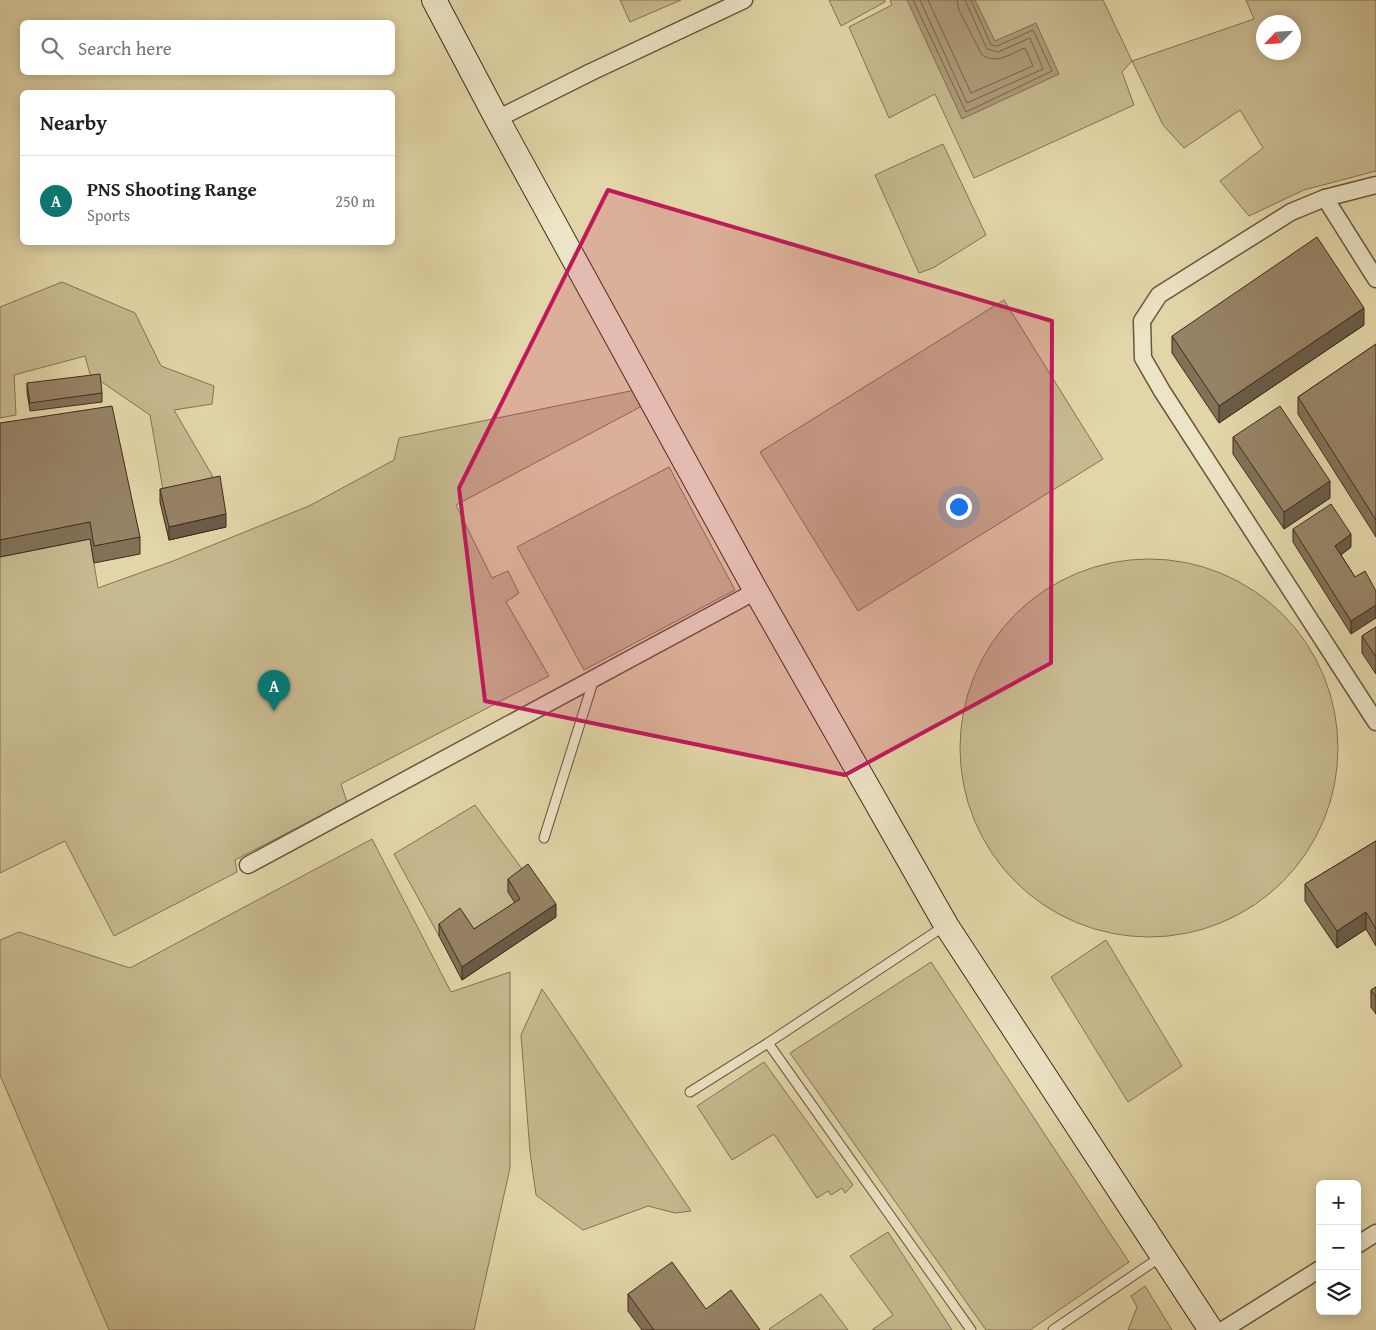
<!DOCTYPE html>
<meta charset="utf-8">
<style>
body{margin:0;font-family:"Gentium Book Plus",serif;background:#f2f2f2;color:#202124}
.controls{position:absolute;right:15px;bottom:15px;display:grid;overflow:hidden;border-radius:8px;box-shadow:0 2px 12px #0003}
.controls button{width:45px;height:45px;display:grid;place-items:center;padding:0;border:0;border-bottom:1px solid #e0e0e0;background:#fff;color:#202124;font:25px sans-serif}
.compass{position:absolute;left:1256px;top:15px;width:45px;height:45px;border-radius:50%;background:#fff;box-shadow:0 2px 12px #0003;rotate:245deg}
.you{position:absolute;left:958px;top:506px;width:18px;height:18px;margin:-12px;border:4px solid #fff;border-radius:50%;background:#1a73e8;box-shadow:0 0 0 8px #1a73e833}
.badge{display:grid;place-items:center;width:32px;height:32px;border-radius:50%;background:#0f766e;color:#fff;font-size:16px;font-weight:700}
.pin{position:absolute;translate:-50% -41px;filter:drop-shadow(0 1px 2px #0008)}
.pin::after{content:'';position:absolute;top:26px;width:18px;height:15px;background:inherit;clip-path:polygon(0 0,100% 0,50% 100%)}
.list{margin:0;padding:0;list-style:none}
h2{display:flex;justify-content:space-between;align-items:center;height:65px;margin:0;padding:0 20px;font-size:21px}
h2 small{font-size:16px;font-weight:400;color:#757577}
.list li{display:grid;grid-template-columns:32px 1fr auto;gap:15px;align-items:center;box-sizing:border-box;height:90px;padding:0 20px;border-top:1px solid #e0e0e0}
.list b{display:block;font-size:19px;white-space:nowrap}
.list p{margin:0;font-size:16px;white-space:nowrap;color:#757577}
.list em{font-size:16px;font-style:normal;color:#757577}
.icon{flex:none;width:28px;height:28px;fill:none;stroke:currentColor;stroke-width:2;stroke-linecap:round;stroke-linejoin:round}
.map{position:relative;flex:none;width:1376px;height:1330px;overflow:hidden}
.search{position:absolute;background:#fff;box-shadow:0 2px 12px #0003;left:20px;top:20px;width:375px;height:55px;display:flex;align-items:center;gap:12px;box-sizing:border-box;padding:0 18px;border-radius:8px;color:#757577;font-size:19px}
.panel{position:absolute;background:#fff;box-shadow:0 2px 12px #0003;left:20px;top:90px;width:375px;height:155px;border-radius:8px}
.map>svg:first-child{display:block}
.green{fill:#c7b990;stroke:#867156;fill-rule:evenodd}
.water{fill:#ac9b78;stroke:#826d53}
.lines{fill:none;stroke-linecap:round;stroke-linejoin:round}
.shore{stroke:#78624a;stroke-width:1}
.lane-casing{stroke:#6c543f;stroke-width:11}
.street-casing{stroke:#6c543f;stroke-width:19}
.secondary-casing{stroke:#44291c;stroke-width:26}
.lane{stroke:#ece4c6;stroke-width:9}
.street{stroke:#ece4c6;stroke-width:16}
.secondary{stroke:#ece4c6;stroke-width:24}
.wall{fill:#817157;stroke:#44291c}
.shaded-wall{fill:#695c47;stroke:#44291c}
.building{fill:#968365;stroke:#44291c}
.marked{fill:#c2185b;fill-opacity:0.2;stroke:#c2185b;stroke-width:4;stroke-linejoin:round}
</style>
<div class="map">
<svg width="1376" height="1330" viewBox="0 0 1376 1330">
<rect width="100%" height="100%" fill="#e2d6a8"/>
<filter id="stains"><feTurbulence type="fractalNoise" baseFrequency=".004" numOctaves="4"/><feColorMatrix values="0 0 0 0 .2 0 0 0 0 .09 0 0 0 0 .02 0 0 0 .5 -.17"/></filter>
<radialGradient id="worn" r=".72"><stop offset=".6" stop-color="#630" stop-opacity="0"/><stop offset="1" stop-color="#630" stop-opacity=".3"/></radialGradient>
<!-- green -->
<g class="green">
<path d="M 620,0 L 681,0 L 630,22 Z"/>
<path d="M 829,0 L 885,0 L 885,2 L 841,26 Z"/>
<path d="M 890,0 L 1103,0 L 1132,61 L 1254,19 L 1246,0 L 1376,0 L 1376,171 L 1304,190 L 1249,216 L 1220,181 L 1263,148 L 1240,110 L 1184,148 L 1163,125 L 1132,61 L 1122,72 L 1134,105 L 974,178 L 935,94 L 889,118 L 849,27 L 892,5 ZM 1264,22 L 1294,22 L 1294,52 L 1264,52 Z"/>
<path d="M 943,144 L 986,235 L 933,268 L 919,273 L 875,175 Z"/>
<path d="M 62,282 L 135,313 L 161,366 L 214,386 L 212,404 L 174,410 L 220,489 L 165,501 L 150,415 L 90,374 L 85,356 L 14,375 L 16,415 L 0,418 L 0,307 Z"/>
<path d="M 1004,300 L 1103,459 L 858,611 L 760,452 Z"/>
<path d="M 635,390 L 642,406 L 456,505 L 492,578 L 508,571 L 519,593 L 506,602 L 549,676 L 341,784 L 347,802 L 235,860 L 237,872 L 114,936 L 65,841 L 0,873 L 0,557 L 90,539 L 98,588 L 173,561 L 309,506 L 394,460 L 399,438 Z"/>
<path d="M 669,467 L 735,590 L 584,670 L 517,547 Z"/>
<circle cx="1149" cy="748" r="189"/>
<path d="M 475,805 L 528,877 L 520,912 L 474,942 L 460,922 L 439,936 L 394,854 Z"/>
<path d="M 372,839 L 451,992 L 510,972 L 510,1168 L 474,1330 L 109,1330 L 0,1075 L 0,940 L 19,932 L 130,968 Z"/>
<path d="M 1106,940 L 1182,1066 L 1128,1102 L 1051,977 Z"/>
<path d="M 931,962 L 1129,1262 L 1030,1330 L 986,1330 L 790,1053 Z"/>
<path d="M 542,989 L 551,1002 L 691,1211 L 675,1213 L 648,1206 L 583,1230 L 536,1195 L 530,1152 L 521,1035 Z"/>
<path d="M 764,1062 L 853,1185 L 845,1193 L 842,1188 L 831,1195 L 828,1191 L 817,1198 L 774,1134 L 732,1160 L 697,1106 Z"/>
<path d="M 888,1232 L 952,1330 L 872,1330 L 893,1315 L 850,1256 Z"/>
<path d="M 1145,1286 L 1172,1330 L 1128,1330 L 1137,1307 L 1131,1296 Z"/>
<path d="M 821,1294 L 848,1330 L 770,1330 L 769,1329 Z"/>
</g>
<!-- water -->
<path class="water" d="M 907,0 L 975,0 L 995,41 L 1036,23 L 1059,74 L 962,119 Z"/>
<g class="lines">
<!-- shore -->
<g class="shore">
<path d="M 913,0 L 966,112 L 1052,71 L 1033,30 L 997,46 L 991,45 L 971,0"/>
<path d="M 920,0 L 967,103 L 1043,69 L 1030,38 L 998,52 L 987,49 L 965,0"/>
<path d="M 928,0 L 971,93 L 1033,66 L 1025,48 C 1011,53 997,65 982,55 L 959,10 L 957,0"/>
</g>
<defs>
<g id="lane">
<path d="M 544,838 L 594,679"/>
<path d="M 946,925 L 768,1043 L 971,1330"/>
<path d="M 690,1092 L 768,1043"/>
<path d="M 1053,1330 L 1162,1256"/>
</g>
<g id="street">
<path d="M 497,119 L 591,72 L 744,0"/>
<path d="M 1376,185 L 1325,198 L 1291,212 L 1159,295 L 1142,321 L 1143,358 L 1162,391 L 1376,722"/>
<path d="M 1325,198 L 1376,279"/>
<path d="M 248,865 L 756,591"/>
<path d="M 1357,1245 L 1376,1233"/>
<path d="M 1223,1330 L 1320,1269"/>
</g>
<path id="secondary" d="M 434,0 L 497,119 L 756,591 L 946,925 L 1211,1330"/>
</defs>
<!-- lane casing -->
<use href="#lane" class="lane-casing"/>
<!-- street casing -->
<use href="#street" class="street-casing"/>
<!-- secondary casing -->
<use href="#secondary" class="secondary-casing"/>
<!-- lane -->
<use href="#lane" class="lane"/>
<!-- street -->
<use href="#street" class="street"/>
<!-- secondary -->
<use href="#secondary" class="secondary"/>
</g>
<!-- wall -->
<g class="wall">
<path d="M 1364,325 L 1219,423 L 1172,353 L 1172,336 Z"/>
<path d="M 1376,344 L 1376,537 L 1298,414 L 1298,397 Z"/>
<path d="M 27,383 L 102,393 L 102,402 L 30,411 L 27,392 Z"/>
<path d="M 0,423 L 140,537 L 140,554 L 94,563 L 90,539 L 0,557 Z"/>
<path d="M 1233,437 L 1330,498 L 1284,529 L 1233,454 Z"/>
<path d="M 160,489 L 226,527 L 169,540 L 160,502 Z"/>
<path d="M 1293,529 L 1351,547 L 1341,555 L 1355,577 L 1351,634 L 1293,542 Z"/>
<path d="M 1376,627 L 1376,674 L 1362,653 L 1362,636 Z"/>
<path d="M 1376,841 L 1376,946 L 1366,929 L 1337,948 L 1305,901 L 1305,884 Z"/>
<path d="M 508,879 L 556,917 L 462,980 L 439,936 L 439,924 L 474,929 L 515,903 L 508,892 Z"/>
<path d="M 1376,987 L 1376,1014 L 1371,1007 L 1371,990 Z"/>
<path d="M 628,1294 L 706,1309 L 760,1330 L 642,1330 L 628,1311 Z"/>
</g>
<!-- shaded-wall -->
<g class="shaded-wall">
<path d="M 1364,308 L 1364,325 L 1219,423 L 1219,406 Z"/>
<path d="M 1330,481 L 1330,498 L 1284,529 L 1284,512 Z"/>
<path d="M 226,514 L 226,527 L 169,540 L 169,527 Z"/>
<path d="M 1351,534 L 1351,547 L 1335,559 L 1335,546 Z"/>
<path d="M 1376,605 L 1376,618 L 1351,634 L 1351,621 Z"/>
<path d="M 556,904 L 556,917 L 462,980 L 462,967 Z"/>
<path d="M 1366,912 L 1366,929 L 1337,948 L 1337,931 Z"/>
</g>
<!-- building -->
<g class="building">
<path d="M 1317,237 L 1364,308 L 1219,406 L 1172,336 Z"/>
<path d="M 1376,344 L 1376,520 L 1298,397 Z"/>
<path d="M 100,374 L 102,393 L 30,403 L 27,383 Z"/>
<path d="M 112,406 L 140,537 L 94,546 L 90,522 L 0,540 L 0,423 Z"/>
<path d="M 1280,406 L 1330,481 L 1284,512 L 1233,437 Z"/>
<path d="M 220,476 L 226,514 L 169,527 L 160,489 Z"/>
<path d="M 1331,504 L 1351,534 L 1335,546 L 1355,577 L 1365,571 L 1376,591 L 1376,605 L 1351,621 L 1293,529 Z"/>
<path d="M 1376,627 L 1376,657 L 1362,636 Z"/>
<path d="M 1376,841 L 1376,929 L 1366,912 L 1337,931 L 1305,884 Z"/>
<path d="M 528,864 L 556,904 L 462,967 L 439,924 L 460,908 L 474,929 L 520,899 L 508,879 Z"/>
<path d="M 1376,987 L 1376,997 L 1371,990 Z"/>
<path d="M 672,1262 L 706,1309 L 731,1290 L 760,1330 L 654,1330 L 628,1294 Z"/>
</g>
<!-- marked area -->
<path class="marked" d="M 608,190 L 1052,321 L 1051,663 L 845,775 L 485,701 L 459,488 Z"/>
<rect width="100%" height="100%" filter="url(#stains)"/>
<rect width="100%" height="100%" fill="url(#worn)"/>
</svg>
<div class="controls">
<button>+</button>
<button>−</button>
<button><svg class="icon" aria-label="layers" viewBox="0 0 24 24"><path d="M12 4l9 5-9 5-9-5zM3 14l9 5 9-5"/></svg></button>
</div>
<svg class="compass" viewBox="-18 -18 36 36"><path d="M0-13l5 13h-10z" fill="#e53935"/><path d="M0 13l5-13h-10z" fill="#757577"/></svg>
<div class="you"></div>
<div class="pin badge" style="left:274px;top:711px">A</div>
<div class="search"><svg class="icon" aria-label="search" viewBox="0 0 24 24"><circle cx="10" cy="10" r="6"/><path d="M15 15l6 6"/></svg>Search here</div>
<section class="panel">
<h2>Nearby<small></small></h2>
<ul class="list">
<li><span class="badge">A</span><div><b>PNS Shooting Range</b><p>Sports</p></div><em>250 m</em></li>
</ul>
</section>
</div>
